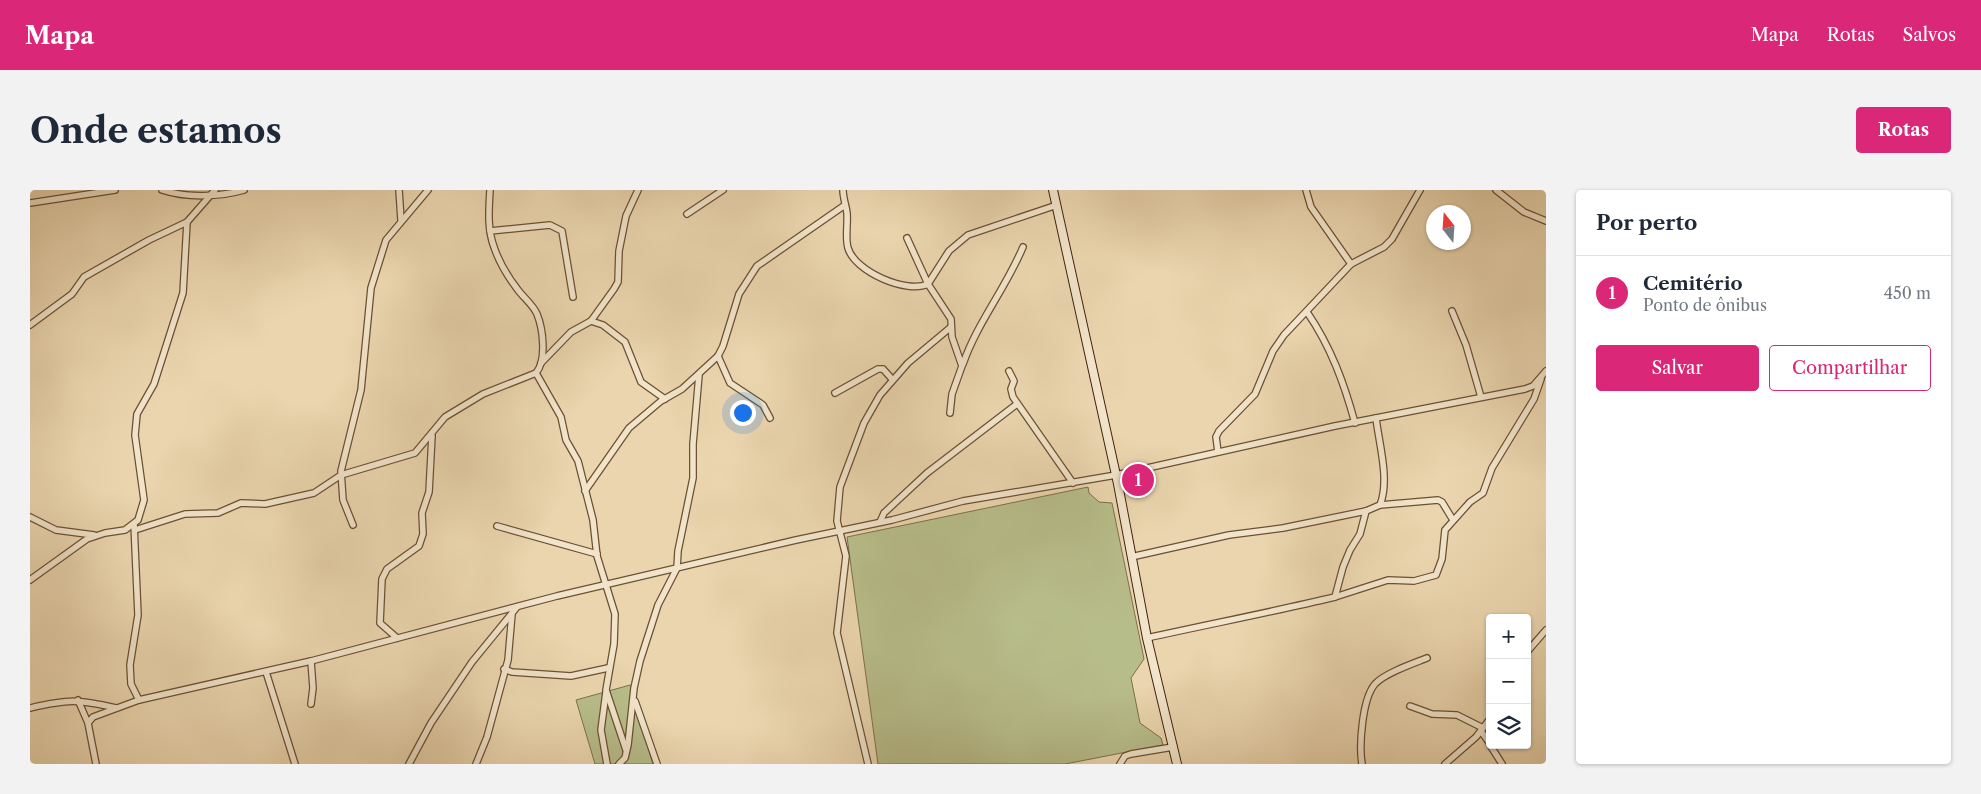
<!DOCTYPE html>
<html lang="pt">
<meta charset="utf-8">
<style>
body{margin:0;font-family:"Libre Caslon Text",serif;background:#f2f2f3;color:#1f2937}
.controls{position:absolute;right:15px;bottom:15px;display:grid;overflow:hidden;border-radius:5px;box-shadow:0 1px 4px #0004}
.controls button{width:45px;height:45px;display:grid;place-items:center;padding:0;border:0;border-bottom:1px solid #e0e1e3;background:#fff;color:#1f2937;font:25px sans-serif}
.compass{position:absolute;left:1396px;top:15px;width:45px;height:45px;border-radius:50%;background:#fff;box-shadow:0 1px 4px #0004;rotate:343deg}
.you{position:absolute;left:712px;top:222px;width:18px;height:18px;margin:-12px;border:4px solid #fff;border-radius:50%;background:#1a73e8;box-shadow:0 0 0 8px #1a73e833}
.badge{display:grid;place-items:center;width:32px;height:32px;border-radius:50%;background:#db2777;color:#fff;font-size:16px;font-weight:700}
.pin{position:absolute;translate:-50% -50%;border:2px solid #fff;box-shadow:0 1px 5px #0006}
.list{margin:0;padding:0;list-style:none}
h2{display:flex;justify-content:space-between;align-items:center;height:65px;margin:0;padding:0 20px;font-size:21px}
h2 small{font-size:16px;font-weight:400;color:#747a83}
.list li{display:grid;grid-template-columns:32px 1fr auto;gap:15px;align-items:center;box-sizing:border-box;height:75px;padding:0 20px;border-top:1px solid #e0e1e3}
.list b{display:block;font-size:19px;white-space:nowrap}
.list p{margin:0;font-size:16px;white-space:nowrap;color:#747a83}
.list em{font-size:16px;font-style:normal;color:#747a83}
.actions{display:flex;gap:10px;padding:15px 20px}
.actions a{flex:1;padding:11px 0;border:1px solid #db2777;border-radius:5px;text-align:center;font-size:18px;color:#db2777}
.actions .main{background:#db2777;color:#fff}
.icon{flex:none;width:28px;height:28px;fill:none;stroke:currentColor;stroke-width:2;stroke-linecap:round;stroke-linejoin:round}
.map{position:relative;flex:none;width:1516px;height:574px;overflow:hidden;border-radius:5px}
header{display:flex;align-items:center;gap:30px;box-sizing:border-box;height:70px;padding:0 25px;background:#db2777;color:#fff}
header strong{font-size:24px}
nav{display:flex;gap:28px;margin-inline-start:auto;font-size:18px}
.intro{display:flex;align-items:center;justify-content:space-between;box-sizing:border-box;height:120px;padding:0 30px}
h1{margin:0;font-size:35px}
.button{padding:12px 22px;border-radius:5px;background:#db2777;color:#fff;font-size:18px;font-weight:700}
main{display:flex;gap:30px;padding:0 30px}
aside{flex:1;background:#fff;border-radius:5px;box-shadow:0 1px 4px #0004}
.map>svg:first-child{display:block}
.green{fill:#b7bd8a;stroke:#7c704a}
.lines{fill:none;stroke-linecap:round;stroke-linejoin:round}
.street-casing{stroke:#6b5033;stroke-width:8}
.secondary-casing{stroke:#41230a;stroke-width:10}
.street{stroke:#f1e4ca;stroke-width:5.5}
.secondary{stroke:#f1e4ca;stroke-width:8}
</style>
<header>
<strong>Mapa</strong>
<nav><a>Mapa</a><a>Rotas</a><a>Salvos</a></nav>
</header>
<div class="intro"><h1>Onde estamos</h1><a class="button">Rotas</a></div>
<main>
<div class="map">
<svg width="1516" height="574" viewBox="0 0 1516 574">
<rect width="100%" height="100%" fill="#ead5ae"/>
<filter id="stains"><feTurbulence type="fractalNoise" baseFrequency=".004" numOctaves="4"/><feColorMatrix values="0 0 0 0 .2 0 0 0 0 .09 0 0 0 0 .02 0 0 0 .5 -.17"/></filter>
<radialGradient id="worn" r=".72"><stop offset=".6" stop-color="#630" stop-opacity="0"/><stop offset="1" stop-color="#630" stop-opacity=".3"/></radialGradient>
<!-- green -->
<g class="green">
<path d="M 1058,297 L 1059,303 L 1069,312 L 1082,313 L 1114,469 L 1101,488 L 1110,533 L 1131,548 L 1133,555 L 1035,574 L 848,574 L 817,347 Z"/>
<path d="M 600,495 L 623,574 L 565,574 L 546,510 Z"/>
</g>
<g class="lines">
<defs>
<g id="street">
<path d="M 132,0 C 156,8 190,7 214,0"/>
<path d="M 369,0 L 371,30"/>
<path d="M 813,0 C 813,8 816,15 817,23 C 818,34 815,48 818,58 C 825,82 877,104 898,94 L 919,61 L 938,45 L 1027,15"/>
<path d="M 1276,0 L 1281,17 L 1321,74"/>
<path d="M 1466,0 L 1494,22 L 1516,31"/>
<path d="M 0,13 L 85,0"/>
<path d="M 657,24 L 693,0"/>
<path d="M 460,41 L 520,35 L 532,41 L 543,107"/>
<path d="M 877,48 L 898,94 L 921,129 L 922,147 L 932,176 L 922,204 L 920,223"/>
<path d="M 1422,121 L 1436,155 L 1451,207"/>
<path d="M 1277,122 C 1301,157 1314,193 1325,233"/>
<path d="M 561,131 L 573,135 L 595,152 L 611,192 L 635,209"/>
<path d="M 0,135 L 42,104 L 54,87 L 119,50 L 157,32"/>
<path d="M 688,166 L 700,193 L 733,215 L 740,228"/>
<path d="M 511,173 L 541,142 L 561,131 L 584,99 L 588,92 L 589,61 L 596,26 L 608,0"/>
<path d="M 933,174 C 947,133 976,98 993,57"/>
<path d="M 979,181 L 984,191 L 981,199 L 983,207 L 1043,293"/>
<path d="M 506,183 L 531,227 L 536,250 L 548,271 L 563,330 L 567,366 L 585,424 L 584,454 L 576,500 L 596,560"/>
<path d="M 805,203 L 848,179 L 853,179 L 862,189"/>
<path d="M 1188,262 L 1186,247 L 1189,241 L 1225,204 L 1243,161 L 1254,145 L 1321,74 L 1354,57 L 1362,49 L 1390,0"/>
<path d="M 555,301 L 599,238 L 631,211 L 652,199 L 688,166 L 693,156 L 709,104 L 727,76 L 815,15"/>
<path d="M 1350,315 L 1408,310 L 1412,312 L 1423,330"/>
<path d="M 0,327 L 26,340 L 64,345"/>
<path d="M 850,332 L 854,323 L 897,283 L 987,214"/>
<path d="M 104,334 L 108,425 L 100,475 L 101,494 L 109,510 L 281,471 L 527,406 L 766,350 L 862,330 L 933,311 L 1086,285 L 1305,236 L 1495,199 L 1503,196 L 1516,181"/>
<path d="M 323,335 L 313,310 L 311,281 L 331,200 L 341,98 L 356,50 L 398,0"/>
<path d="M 467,336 L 567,364"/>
<path d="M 105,340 L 155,324 L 188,323 L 211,313 L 235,314 L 284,303 L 311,285 L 385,263 L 415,227 L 453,204 L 506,183 C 517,170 513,139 507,124 C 503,115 494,108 488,100 C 478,87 469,72 464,57 C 457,39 459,18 460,0"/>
<path d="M 1101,367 L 1199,345 L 1253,338 L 1336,321"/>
<path d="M 0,390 L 57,349 L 75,343 L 95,340 L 108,330 L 114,310 L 105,245 L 107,224 L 124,194 L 153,103 L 157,32 L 185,0"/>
<path d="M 1305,407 L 1358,390 L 1384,391 L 1406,385 L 1412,369 L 1415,340 L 1440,312 L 1453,303 L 1462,278 L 1504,209 L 1511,189"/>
<path d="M 367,448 L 350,433 L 352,389 L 357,379 L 389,356 L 393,344 L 392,323 L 399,302 L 402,246"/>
<path d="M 1117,448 C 1180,434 1242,422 1305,407 L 1313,377 L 1320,360 L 1330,344 L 1336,321 L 1350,315 C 1360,290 1349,254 1346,228"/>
<path d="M 1497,462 L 1516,440"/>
<path d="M 281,471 L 283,498 L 281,514"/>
<path d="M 474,479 L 482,482 L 541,486 L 578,478"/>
<path d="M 236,482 L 265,574"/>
<path d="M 576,502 L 571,540 L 577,574"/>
<path d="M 48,510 L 58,533"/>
<path d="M 605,511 L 627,574"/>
<path d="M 1380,516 L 1402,524 L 1427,525 L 1453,538"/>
<path d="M 0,518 C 39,509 47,509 86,518"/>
<path d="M 1451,541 L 1460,554"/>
<path d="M 1460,555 L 1472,574"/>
<path d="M 66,574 L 58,533 L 63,527 L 109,510"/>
<path d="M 379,574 L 401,533 L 442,472 L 487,417"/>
<path d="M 446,574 L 457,547 L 478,470 L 482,424"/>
<path d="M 589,574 L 595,568 L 598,555 L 604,498 L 610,471 L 628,415 L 647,378 L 648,361 L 663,288 L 663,254 L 669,185"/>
<path d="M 838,574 L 807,443 L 816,366 L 807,331 L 810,297 L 834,233 L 850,205 L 878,173 L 921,137"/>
<path d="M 1090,574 L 1095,566 L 1101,564 L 1143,557"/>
<path d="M 1332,574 C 1329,556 1332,509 1345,494 C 1355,483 1382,474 1397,468"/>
<path d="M 1415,574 L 1446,547 L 1460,529"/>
</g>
<path id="secondary" d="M 1023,0 L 1088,294 L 1117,448 L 1147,574"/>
</defs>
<!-- street casing -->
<use href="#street" class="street-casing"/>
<!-- secondary casing -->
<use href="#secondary" class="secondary-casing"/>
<!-- street -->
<use href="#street" class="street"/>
<!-- secondary -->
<use href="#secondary" class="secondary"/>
</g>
<rect width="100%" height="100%" filter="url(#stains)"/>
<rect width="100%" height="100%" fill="url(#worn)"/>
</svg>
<div class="controls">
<button>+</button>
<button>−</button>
<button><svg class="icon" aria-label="layers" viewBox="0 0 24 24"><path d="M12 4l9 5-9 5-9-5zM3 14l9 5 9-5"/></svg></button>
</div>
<svg class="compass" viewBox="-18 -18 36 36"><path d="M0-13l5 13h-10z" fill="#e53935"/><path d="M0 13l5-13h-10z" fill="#747a83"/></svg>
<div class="you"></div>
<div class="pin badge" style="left:1108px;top:290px">1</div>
</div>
<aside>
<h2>Por perto<small></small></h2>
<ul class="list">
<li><span class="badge">1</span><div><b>Cemitério</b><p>Ponto de ônibus</p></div><em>450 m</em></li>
</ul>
<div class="actions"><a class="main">Salvar</a><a>Compartilhar</a></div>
</aside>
</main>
